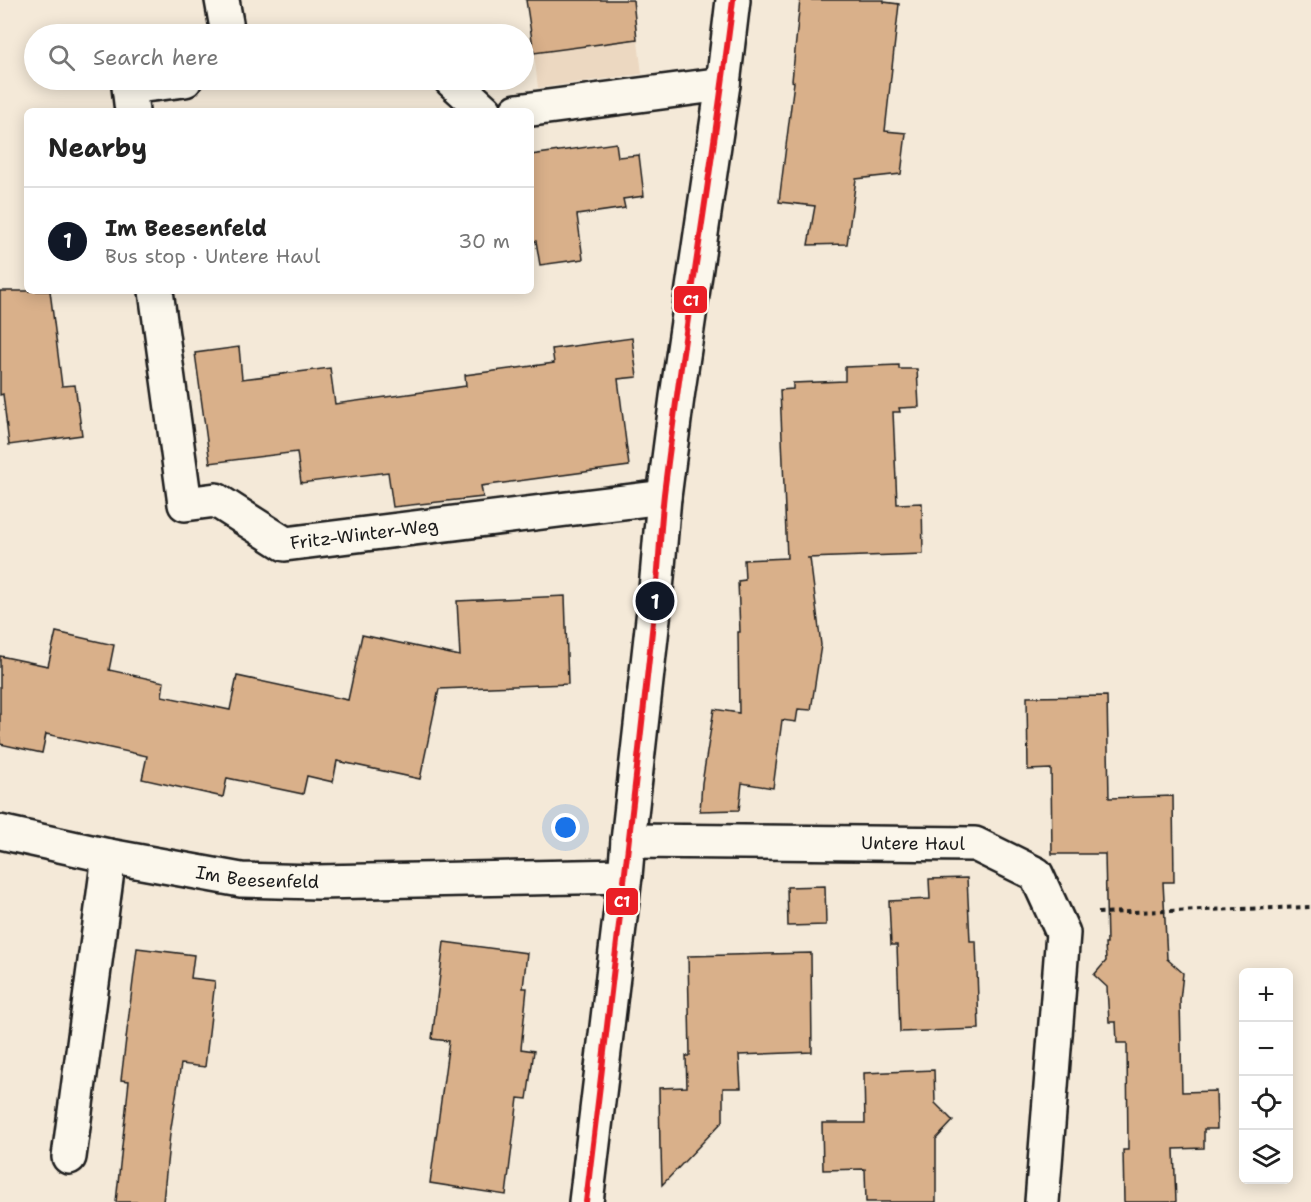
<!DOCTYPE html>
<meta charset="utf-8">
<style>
body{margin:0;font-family:"Shantell Sans",sans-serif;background:#f2f2f2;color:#222}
.controls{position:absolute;right:18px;bottom:18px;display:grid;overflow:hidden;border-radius:9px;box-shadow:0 3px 15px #0003}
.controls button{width:54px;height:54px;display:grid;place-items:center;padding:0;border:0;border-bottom:2px solid #e0e0e0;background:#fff;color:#222;font:30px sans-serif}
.you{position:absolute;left:566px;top:828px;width:21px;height:21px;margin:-15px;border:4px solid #fff;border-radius:50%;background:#1a73e8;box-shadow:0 0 0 9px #1a73e833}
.badge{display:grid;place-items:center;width:39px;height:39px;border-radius:50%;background:#111827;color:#fff;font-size:20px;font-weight:700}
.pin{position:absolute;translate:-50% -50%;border:3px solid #fff;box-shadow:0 2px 6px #0006}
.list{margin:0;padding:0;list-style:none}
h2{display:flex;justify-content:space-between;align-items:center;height:78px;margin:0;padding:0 24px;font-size:26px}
h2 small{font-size:20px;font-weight:400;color:#767676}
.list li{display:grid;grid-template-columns:39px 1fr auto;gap:18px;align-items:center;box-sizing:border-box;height:108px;padding:0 24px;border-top:2px solid #e0e0e0}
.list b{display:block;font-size:22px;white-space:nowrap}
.list p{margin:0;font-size:20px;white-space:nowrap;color:#767676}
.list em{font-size:20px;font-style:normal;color:#767676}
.icon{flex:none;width:33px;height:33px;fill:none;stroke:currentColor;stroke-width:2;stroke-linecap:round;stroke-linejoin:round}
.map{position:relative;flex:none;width:1311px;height:1202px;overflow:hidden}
.search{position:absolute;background:#fff;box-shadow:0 3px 15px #0003;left:24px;top:24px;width:510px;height:66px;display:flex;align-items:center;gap:15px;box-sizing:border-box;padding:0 21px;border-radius:33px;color:#767676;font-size:22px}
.panel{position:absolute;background:#fff;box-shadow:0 3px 15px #0003;left:24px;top:108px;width:510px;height:186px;border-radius:9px}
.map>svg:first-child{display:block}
.built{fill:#ecd8c1}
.building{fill:#d9b08a;stroke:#1c1c1c;stroke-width:1.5}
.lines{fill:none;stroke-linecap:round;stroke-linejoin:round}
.minor-casing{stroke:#1c1c1c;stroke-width:38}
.path{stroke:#1c1c1c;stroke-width:4;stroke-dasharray:4.5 4.5;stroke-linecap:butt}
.minor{stroke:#fbf7ec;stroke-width:33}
.bus-1-casing{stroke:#fbf7ec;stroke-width:10}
.bus-1{stroke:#ea1f26;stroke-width:6}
.labels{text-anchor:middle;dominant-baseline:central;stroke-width:6;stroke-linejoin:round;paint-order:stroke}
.street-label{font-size:18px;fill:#1c1c1c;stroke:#fbf7ec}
.line-badge{stroke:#fbf7ec;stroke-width:2}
.badge-label{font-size:16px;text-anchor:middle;font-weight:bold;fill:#fff}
</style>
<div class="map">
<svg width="1311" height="1202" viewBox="0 0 1311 1202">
<rect width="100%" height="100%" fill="#f4e9d8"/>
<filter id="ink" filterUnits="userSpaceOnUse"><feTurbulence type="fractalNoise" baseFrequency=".0167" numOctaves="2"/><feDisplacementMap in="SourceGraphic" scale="12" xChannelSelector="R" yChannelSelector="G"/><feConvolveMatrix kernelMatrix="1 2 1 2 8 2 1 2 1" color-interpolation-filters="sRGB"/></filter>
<g filter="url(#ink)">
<!-- built -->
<path class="built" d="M 570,0 L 634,0 L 633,1 L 642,74 L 538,88 L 534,53 Z"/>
<!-- building -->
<g class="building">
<path d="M 526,0 L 633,0 L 637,39 L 534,53 Z"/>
<path d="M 800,0 L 884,0 L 884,2 L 899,4 L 885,131 L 906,133 L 901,174 L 856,179 L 847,244 L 808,245 L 815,206 L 779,202 L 794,82 L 792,81 Z"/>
<path d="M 616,143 L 618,157 L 639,155 L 644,196 L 623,199 L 625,208 L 577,215 L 583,259 L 540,265 L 536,241 L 531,241 L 531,155 Z"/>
<path d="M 0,291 L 50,291 L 62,386 L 75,385 L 82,435 L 9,445 L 3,394 L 0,395 Z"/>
<path d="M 632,338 L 637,377 L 618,379 L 629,466 L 481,486 L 483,497 L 393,507 L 388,472 L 301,483 L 297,452 L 210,463 L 195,353 L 239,347 L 242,379 L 330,368 L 335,404 L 466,386 L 465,375 L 554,363 L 552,349 Z"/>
<path d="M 899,365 L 899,369 L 917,369 L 919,407 L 899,408 L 900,412 L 893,412 L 897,504 L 922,503 L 923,554 L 807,558 L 810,558 L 821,645 L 811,710 L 798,709 L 796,722 L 782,720 L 773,788 L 742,783 L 739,810 L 700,811 L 702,783 L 714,709 L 739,713 L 738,632 L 740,632 L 738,581 L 745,580 L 744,560 L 787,558 L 780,390 L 793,389 L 793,383 L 845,381 L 845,367 Z"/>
<path d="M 565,596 L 568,684 L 439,689 L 420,779 L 337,761 L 333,782 L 307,776 L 303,794 L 227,778 L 223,797 L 142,779 L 147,756 L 46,734 L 42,753 L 0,744 L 0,656 L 48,666 L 56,632 L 114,645 L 109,670 L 164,682 L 162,696 L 230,710 L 237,676 L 348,700 L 362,635 L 460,656 L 457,601 Z"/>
<path d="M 1107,696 L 1109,798 L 1173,796 L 1174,882 L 1163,882 L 1167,959 L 1183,973 L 1180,1001 L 1182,1092 L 1216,1091 L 1217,1129 L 1204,1129 L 1204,1148 L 1174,1149 L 1176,1202 L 1124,1202 L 1123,1150 L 1128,1150 L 1127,1043 L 1117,1043 L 1116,1022 L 1109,1022 L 1107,987 L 1094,975 L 1106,961 L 1105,944 L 1107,944 L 1105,854 L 1052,854 L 1051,769 L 1028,770 L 1027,697 Z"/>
<path d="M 967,878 L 970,941 L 976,941 L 979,1029 L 900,1032 L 897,945 L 891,945 L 889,901 L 930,899 L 929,879 Z"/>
<path d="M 825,886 L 826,925 L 788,926 L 787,887 Z"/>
<path d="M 444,942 L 527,953 L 523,988 L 527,988 L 521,1049 L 534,1051 L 527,1099 L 518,1098 L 506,1195 L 430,1183 L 449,1041 L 432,1039 Z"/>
<path d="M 137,948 L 194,955 L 191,978 L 215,981 L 205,1067 L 181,1064 L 170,1134 L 163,1202 L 116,1202 L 129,1081 L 121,1080 Z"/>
<path d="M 811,953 L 812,1052 L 739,1055 L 741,1088 L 723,1088 L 723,1121 L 662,1185 L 661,1149 L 660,1149 L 659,1088 L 687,1087 L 686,1056 L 690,1056 L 688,956 Z"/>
<path d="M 934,1070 L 935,1103 L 953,1121 L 936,1139 L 936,1202 L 866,1202 L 865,1169 L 823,1170 L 822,1123 L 865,1123 L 864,1073 Z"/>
</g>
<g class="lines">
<defs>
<g id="minor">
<path d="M 222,0 L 228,34"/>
<path d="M 451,80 L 485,111"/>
<path d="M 132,111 L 129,87 L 185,80"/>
<path d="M 517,111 L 723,84"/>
<path id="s1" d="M 156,291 L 185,504 L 216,500 L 285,544 L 664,497"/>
<path id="s2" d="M 0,832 L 109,856 L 241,880 L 318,882 L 625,876"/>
<path id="s3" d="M 628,841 L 975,844 L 1036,874 L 1063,933 L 1042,1202"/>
<path d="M 69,1157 L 109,856"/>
<path d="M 586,1202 L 625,876 L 628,841 L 655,601 L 664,497 L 677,397 L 723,84 L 733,0"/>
</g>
</defs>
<!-- minor casing -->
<use href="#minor" class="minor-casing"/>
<!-- path -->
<path class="path" d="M 1098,913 L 1311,907"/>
<!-- minor -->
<use href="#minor" class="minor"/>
<defs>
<path id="bus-1" d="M 586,1202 C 610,1003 634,803 655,603 C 659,567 660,531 664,494 C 684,329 713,165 733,0"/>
</defs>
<!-- bus-1 casing -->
<use href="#bus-1" class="bus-1-casing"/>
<!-- bus-1 -->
<use href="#bus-1" class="bus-1"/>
</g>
</g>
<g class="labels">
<!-- street labels -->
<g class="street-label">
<text stroke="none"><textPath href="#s1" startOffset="408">Fritz-Winter-Weg</textPath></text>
<text stroke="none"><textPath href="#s3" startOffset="285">Untere Haul</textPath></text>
<text stroke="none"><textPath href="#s2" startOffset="262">Im Beesenfeld</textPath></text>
</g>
</g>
<g class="line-badge">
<rect x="673" y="285" width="35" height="29" rx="6" fill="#ea1f26"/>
<rect x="605" y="887" width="34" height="29" rx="6" fill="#ea1f26"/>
</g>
<g class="badge-label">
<text x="691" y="306">C1</text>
<text x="622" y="907">C1</text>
</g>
</svg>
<div class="controls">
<button>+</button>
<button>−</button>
<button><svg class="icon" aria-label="locate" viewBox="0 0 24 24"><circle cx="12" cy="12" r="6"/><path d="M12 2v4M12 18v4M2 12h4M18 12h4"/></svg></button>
<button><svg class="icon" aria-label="layers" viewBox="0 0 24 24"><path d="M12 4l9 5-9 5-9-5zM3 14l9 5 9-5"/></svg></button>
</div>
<div class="you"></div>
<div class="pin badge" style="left:655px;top:601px">1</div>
<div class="search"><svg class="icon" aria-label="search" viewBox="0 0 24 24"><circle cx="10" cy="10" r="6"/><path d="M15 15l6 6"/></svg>Search here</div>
<section class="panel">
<h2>Nearby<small></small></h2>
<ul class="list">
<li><span class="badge">1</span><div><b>Im Beesenfeld</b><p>Bus stop · Untere Haul</p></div><em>30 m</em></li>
</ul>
</section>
</div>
